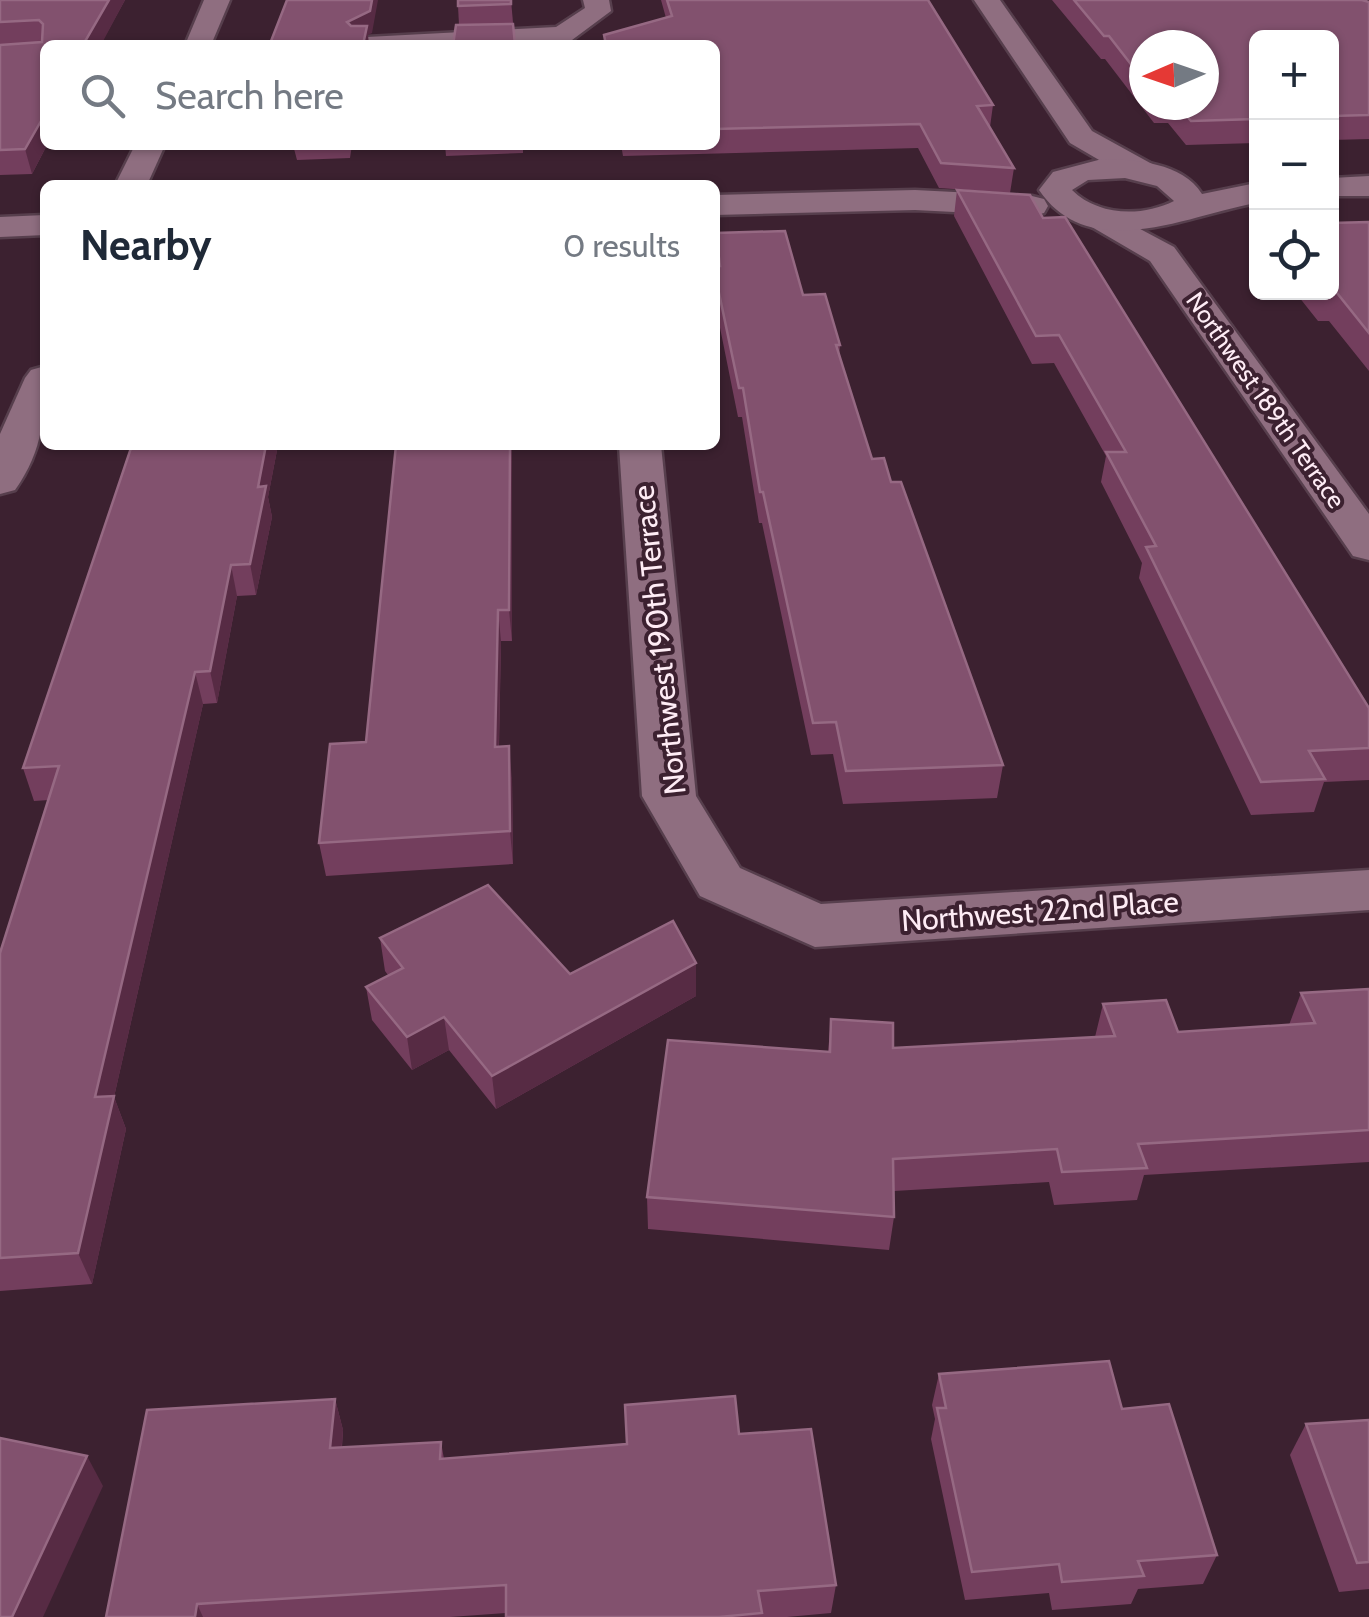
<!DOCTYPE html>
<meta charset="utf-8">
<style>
body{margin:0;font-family:Cabin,sans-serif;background:#f6f6f7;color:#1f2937}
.controls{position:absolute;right:30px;top:30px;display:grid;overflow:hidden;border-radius:15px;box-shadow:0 2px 8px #0004}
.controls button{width:90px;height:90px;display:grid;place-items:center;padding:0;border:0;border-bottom:2px solid #e0e1e3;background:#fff;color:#1f2937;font:50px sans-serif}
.compass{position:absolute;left:1129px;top:30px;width:90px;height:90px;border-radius:50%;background:#fff;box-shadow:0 2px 8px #0004;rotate:268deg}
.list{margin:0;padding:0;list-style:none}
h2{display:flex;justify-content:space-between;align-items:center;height:130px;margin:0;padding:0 40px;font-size:42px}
h2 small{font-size:32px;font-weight:400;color:#747a83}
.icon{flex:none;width:55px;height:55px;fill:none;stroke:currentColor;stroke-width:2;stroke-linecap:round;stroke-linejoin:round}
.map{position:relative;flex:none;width:1369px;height:1617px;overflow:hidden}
.search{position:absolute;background:#fff;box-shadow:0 2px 8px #0004;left:40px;top:40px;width:680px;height:110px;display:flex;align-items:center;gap:25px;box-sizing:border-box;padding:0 35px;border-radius:15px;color:#747a83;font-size:38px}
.panel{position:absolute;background:#fff;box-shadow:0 2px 8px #0004;left:40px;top:180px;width:680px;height:270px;border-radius:15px}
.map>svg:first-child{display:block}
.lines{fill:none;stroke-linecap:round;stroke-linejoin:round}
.minor-casing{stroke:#573f4d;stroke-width:5}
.tertiary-casing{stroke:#573f4d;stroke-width:5}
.minor{fill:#8f6e80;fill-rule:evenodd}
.tertiary{fill:#8f6e80;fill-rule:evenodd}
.wall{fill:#733e5d;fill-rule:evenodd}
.shaded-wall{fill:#572b44}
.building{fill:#82516e;stroke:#966983;stroke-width:2.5}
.labels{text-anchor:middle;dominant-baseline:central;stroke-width:8;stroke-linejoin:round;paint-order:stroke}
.far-street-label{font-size:25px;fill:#feecf5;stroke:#3c2130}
.street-label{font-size:30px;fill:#feecf5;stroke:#3c2130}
</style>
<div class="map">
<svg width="1369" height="1617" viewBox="0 0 1369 1617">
<rect width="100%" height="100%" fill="#3c2130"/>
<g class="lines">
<defs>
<g id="minor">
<path d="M 583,0 L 609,0 L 611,11 L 572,40 L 563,42 L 354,45 L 367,37 L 556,27 L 585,8 Z"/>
<path d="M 974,0 L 1000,0 L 1092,131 L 1152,164 L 1157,171 L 1152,178 L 1130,178 L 1070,143 Z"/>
<path d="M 1097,206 L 1174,247 L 1369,514 L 1369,560 L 1353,556 L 1150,261 L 1085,223 L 1080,216 L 1085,209 Z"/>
<path d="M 45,215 L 45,235 L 0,237 L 0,217 Z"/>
<path d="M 619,445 L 661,445 L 696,796 L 740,868 L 821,904 L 1369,870 L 1369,910 L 815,947 L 700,896 L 642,796 Z"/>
</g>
<g id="tertiary">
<path d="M 204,0 L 230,0 L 211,45 L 185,45 Z"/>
<path d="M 135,145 L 165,145 L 147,185 L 115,185 Z"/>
<path d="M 1102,159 C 1136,160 1182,162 1202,194 L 1256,183 L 1256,203 C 1188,215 1090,265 1039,190 L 1053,172 ZM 1125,178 L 1157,186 L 1174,201 C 1142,217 1098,216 1072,190 L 1088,180 Z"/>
<path d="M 1369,176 L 1369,196 L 1332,196 L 1332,178 Z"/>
<path d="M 915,190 L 1032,196 L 1044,199 L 1048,206 L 1044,213 L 1032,216 L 915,210 L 715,215 L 715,195 Z"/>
<path d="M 45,366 C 45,414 44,449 15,490 L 0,494 L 0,434 L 25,378 L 31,370 Z"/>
</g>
</defs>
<!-- minor casing -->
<use href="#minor" class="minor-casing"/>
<!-- tertiary casing -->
<use href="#tertiary" class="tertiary-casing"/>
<!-- minor -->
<use href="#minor" class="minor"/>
<!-- tertiary -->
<use href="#tertiary" class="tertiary"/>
</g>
<!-- wall -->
<g class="wall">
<path d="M 0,0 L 125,0 L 45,145 L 47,145 L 32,174 L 0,175 Z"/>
<path d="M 511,0 L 515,45 L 459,25 L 458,6 Z"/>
<path d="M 661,0 L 928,0 L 993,105 L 990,127 L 1014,168 L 1010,193 L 939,188 L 918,148 L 623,156 L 621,145 L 715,145 L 715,45 L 605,45 L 604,35 L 666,18 Z"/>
<path d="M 1052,0 L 1362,0 L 1369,2 L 1369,139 L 1332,140 L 1332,38 L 1256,38 L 1256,143 L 1186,145 L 1168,123 L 1154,123 L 1105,59 L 1101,59 ZM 1144,45 L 1204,105 L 1144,105 Z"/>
<path d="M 293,145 L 352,145 L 350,158 L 297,160 Z"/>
<path d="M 445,145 L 523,145 L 523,153 L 446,156 Z"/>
<path d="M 957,190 L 1043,218 L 1369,708 L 1369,780 L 1324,782 L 1314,812 L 1251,815 L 1139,578 L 1142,563 L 1101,482 L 1106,456 L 1054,363 L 1032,364 L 954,216 Z"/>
<path d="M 1369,222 L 1369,371 L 1329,321 L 1318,321 L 1295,292 L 1332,292 Z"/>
<path d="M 716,233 L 803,295 L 840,345 L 839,356 L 872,459 L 891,482 L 1003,765 L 997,798 L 843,804 L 833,754 L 811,755 L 762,523 L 759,523 L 742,417 L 738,417 L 715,303 Z"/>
<path d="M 132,445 L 278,445 L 268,497 L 272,517 L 256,595 L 237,596 L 217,703 L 203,704 L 114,1097 L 126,1129 L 92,1284 L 0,1291 L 0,953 L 49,800 L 34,801 L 23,768 Z"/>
<path d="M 512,445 L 512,641 L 501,641 L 499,747 L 512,779 L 513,864 L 326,876 L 319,843 L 366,742 Z"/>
<path d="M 380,938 L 570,974 L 696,963 L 696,996 L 496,1109 L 449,1050 L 412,1070 L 372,1020 L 366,987 L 388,975 L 385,971 Z"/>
<path d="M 1369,989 L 1369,1162 L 1144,1175 L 1137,1200 L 1054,1205 L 1049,1182 L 894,1191 L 894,1217 L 889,1250 L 648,1229 L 647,1197 L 828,1052 L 831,1019 L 893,1048 L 1095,1037 L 1103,1004 L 1178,1032 L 1289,1025 L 1301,993 Z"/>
<path d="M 939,1374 L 1122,1409 L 1217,1555 L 1203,1584 L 1138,1589 L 1131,1604 L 1052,1610 L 1049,1593 L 965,1600 L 931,1439 L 935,1419 L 932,1405 Z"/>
<path d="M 335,1399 L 343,1430 L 342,1447 L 441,1442 L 444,1459 L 739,1434 L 836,1585 L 831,1613 L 787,1617 L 506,1617 L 506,1613 L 450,1617 L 106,1617 Z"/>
<path d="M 1369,1420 L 1369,1589 L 1339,1592 L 1290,1455 L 1306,1424 Z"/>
</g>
<!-- shaded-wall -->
<g class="shaded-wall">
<path d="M 109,0 L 125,0 L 101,45 L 83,45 Z"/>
<path d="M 372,0 L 378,0 L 372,33 L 368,35 L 369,45 L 363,45 L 347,22 Z"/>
<path d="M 45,114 L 45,145 L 47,145 L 32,174 L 25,149 Z"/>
<path d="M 266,445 L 278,445 L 268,497 L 272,517 L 256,595 L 250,564 L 258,487 Z"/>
<path d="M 510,445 L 512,445 L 512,641 L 509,610 Z"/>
<path d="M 231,565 L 237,596 L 217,703 L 210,671 Z"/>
<path d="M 498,610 L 501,641 L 498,779 L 495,747 Z"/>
<path d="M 195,672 L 203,704 L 114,1097 L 126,1129 L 92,1284 L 78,1253 L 95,1097 Z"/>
<path d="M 509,746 L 512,779 L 513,864 L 510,831 Z"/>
<path d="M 696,963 L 696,996 L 496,1109 L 492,1076 Z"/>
<path d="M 444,1017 L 449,1050 L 412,1070 L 407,1037 Z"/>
<path d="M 335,1399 L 343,1430 L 339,1478 L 330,1448 Z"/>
<path d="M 87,1456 L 103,1486 L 43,1617 L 12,1617 Z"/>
<path d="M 197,1604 L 203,1617 L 195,1617 Z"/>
</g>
<!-- building -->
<g class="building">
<path d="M 0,0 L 109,0 L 83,45 L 45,45 L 45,114 L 25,149 L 0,150 L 0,45 L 42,42 L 43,24 L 39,20 L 0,22 Z"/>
<path d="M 287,0 L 372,0 L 370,11 L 347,22 L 351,26 L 367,26 L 363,45 L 272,45 L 271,41 Z"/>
<path d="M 458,0 L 511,0 L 511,4 L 458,6 Z"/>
<path d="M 667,0 L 928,0 L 993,105 L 977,106 L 1014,168 L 941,163 L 920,124 L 715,129 L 715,45 L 606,45 L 604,35 L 672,16 Z"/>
<path d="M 1074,0 L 1362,0 L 1369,2 L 1369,115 L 1332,116 L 1332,38 L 1256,38 L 1256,119 L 1191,121 L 1177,105 L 1204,105 L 1204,45 L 1144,45 L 1144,81 L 1109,36 L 1104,36 Z"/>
<path d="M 513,24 L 515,45 L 453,45 L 456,25 Z"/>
<path d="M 957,190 L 1030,195 L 1043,218 L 1065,217 L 1369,708 L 1369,748 L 1309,751 L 1325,779 L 1261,782 L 1146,547 L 1156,546 L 1106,452 L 1126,452 L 1059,335 L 1036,336 Z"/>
<path d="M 1369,222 L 1369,333 L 1337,293 L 1324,292 L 1332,292 L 1332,223 Z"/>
<path d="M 785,231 L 803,295 L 825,294 L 840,345 L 836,345 L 872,459 L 884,458 L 891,482 L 901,482 L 1003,765 L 846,771 L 836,722 L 813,723 L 763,492 L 760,492 L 743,388 L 739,388 L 715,274 L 715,266 L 720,266 L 716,233 Z"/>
<path d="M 132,445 L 266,445 L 258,487 L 266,486 L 250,564 L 231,565 L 210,671 L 195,672 L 95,1097 L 114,1096 L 78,1253 L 0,1258 L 0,953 L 59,766 L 23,768 Z"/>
<path d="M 396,445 L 510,445 L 509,610 L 498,610 L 495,747 L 509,746 L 510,831 L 319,843 L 330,744 L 366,742 Z"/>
<path d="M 488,885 L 570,974 L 673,921 L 696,963 L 492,1076 L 444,1017 L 407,1037 L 366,987 L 403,968 L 380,938 Z"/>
<path d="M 1369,989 L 1369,1130 L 1138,1144 L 1147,1168 L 1062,1172 L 1057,1149 L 893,1159 L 894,1217 L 647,1197 L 668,1040 L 830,1052 L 831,1019 L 893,1023 L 893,1048 L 1115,1036 L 1103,1004 L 1166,1000 L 1178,1032 L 1315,1023 L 1301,993 Z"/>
<path d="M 1109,1361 L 1122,1409 L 1169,1404 L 1217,1555 L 1138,1561 L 1144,1576 L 1062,1582 L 1059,1564 L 972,1572 L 937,1408 L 946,1408 L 939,1374 Z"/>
<path d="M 735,1396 L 739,1434 L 811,1429 L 836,1585 L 758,1591 L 762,1613 L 719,1617 L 506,1617 L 506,1585 L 197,1604 L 195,1617 L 106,1617 L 147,1410 L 335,1399 L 330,1448 L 441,1442 L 440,1459 L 627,1444 L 625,1405 Z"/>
<path d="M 1369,1420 L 1369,1562 L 1357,1563 L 1306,1424 Z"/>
<path d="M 0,1438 L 87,1456 L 12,1617 L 0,1617 Z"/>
</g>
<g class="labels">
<!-- far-street labels -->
<g class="far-street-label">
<text transform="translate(1266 400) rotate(55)">Northwest 189th Terrace</text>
</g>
<!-- street labels -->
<g class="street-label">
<text transform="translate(659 640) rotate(-96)">Northwest 190th Terrace</text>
<text transform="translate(1040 911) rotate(-4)">Northwest 22nd Place</text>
</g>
</g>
</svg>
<div class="controls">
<button>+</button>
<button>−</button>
<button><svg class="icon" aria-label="locate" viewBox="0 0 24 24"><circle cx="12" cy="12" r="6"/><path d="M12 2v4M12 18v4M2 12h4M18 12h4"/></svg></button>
</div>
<svg class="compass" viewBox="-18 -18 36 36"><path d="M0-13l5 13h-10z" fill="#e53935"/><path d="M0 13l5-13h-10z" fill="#747a83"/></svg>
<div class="search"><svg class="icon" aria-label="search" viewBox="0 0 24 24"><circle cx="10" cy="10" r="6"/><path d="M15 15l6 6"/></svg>Search here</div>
<section class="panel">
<h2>Nearby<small>0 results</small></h2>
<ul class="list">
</ul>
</section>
</div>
